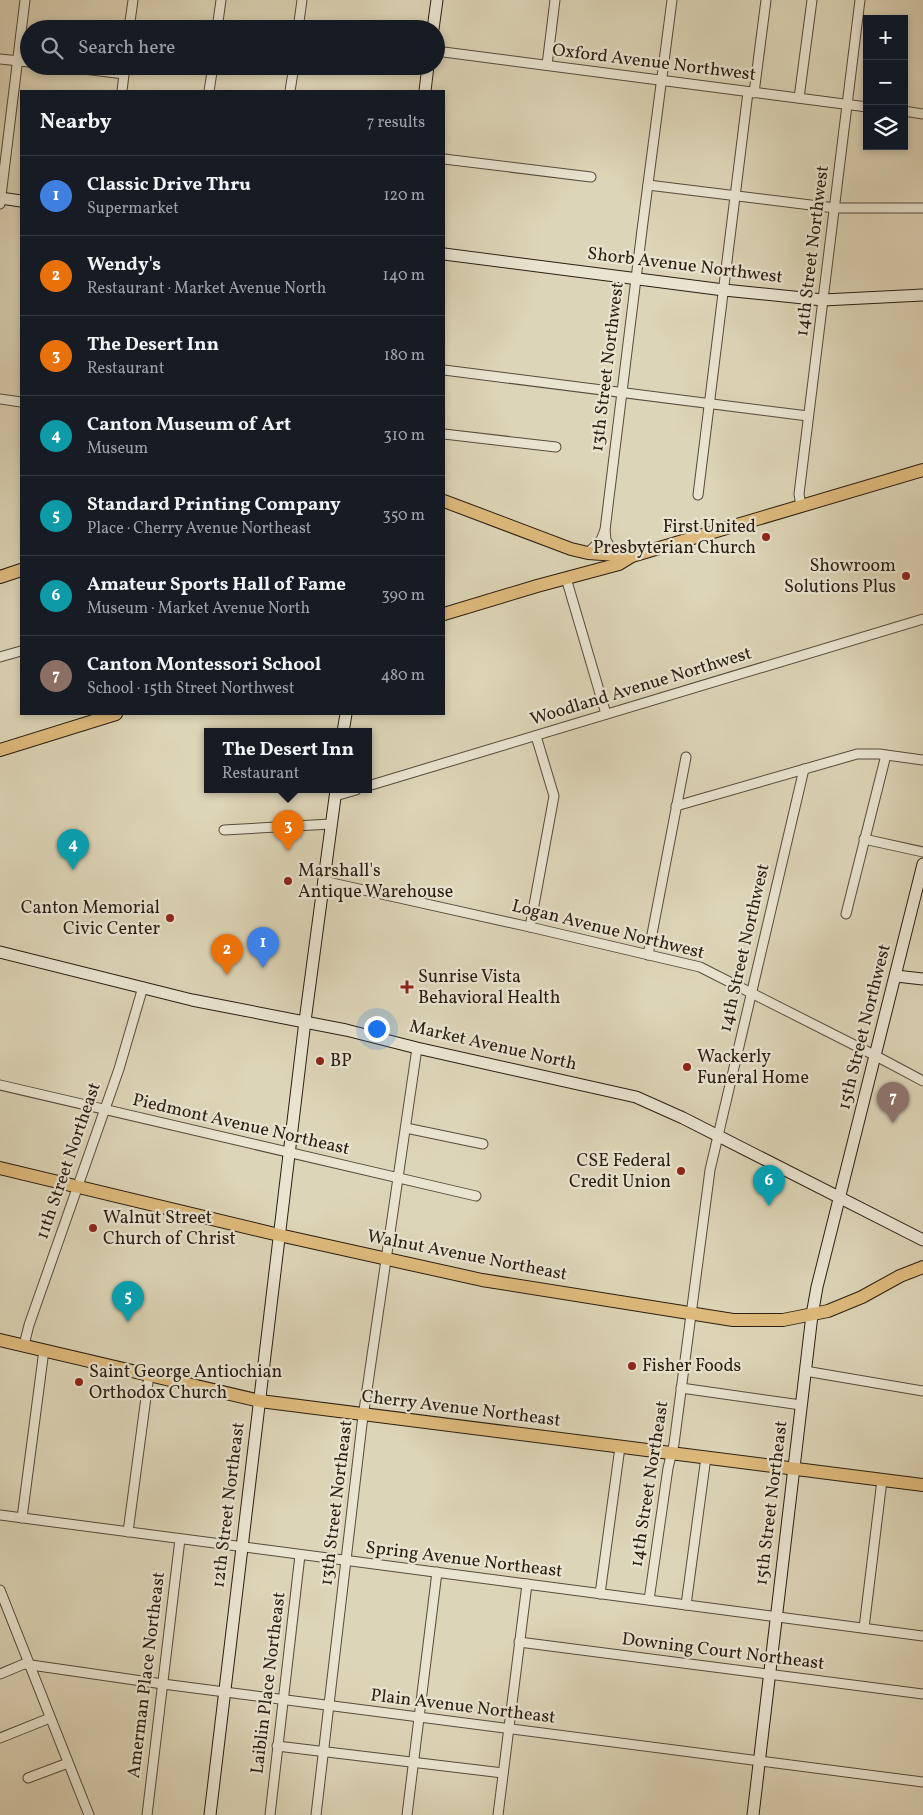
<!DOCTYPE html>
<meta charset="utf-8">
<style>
body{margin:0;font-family:Vollkorn,serif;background:#20242c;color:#f1f3f6}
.controls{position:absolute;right:15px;top:15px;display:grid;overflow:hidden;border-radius:0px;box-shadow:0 2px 8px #0003}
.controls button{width:45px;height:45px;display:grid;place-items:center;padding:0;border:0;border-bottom:1px solid #363941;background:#171b24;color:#f1f3f6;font:25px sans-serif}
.you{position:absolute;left:376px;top:1028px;width:18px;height:18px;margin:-12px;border:4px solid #fff;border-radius:50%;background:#1a73e8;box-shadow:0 0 0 8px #1a73e833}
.badge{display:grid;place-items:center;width:32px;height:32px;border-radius:50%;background:#1a73e8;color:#fff;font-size:16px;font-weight:700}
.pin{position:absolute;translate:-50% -41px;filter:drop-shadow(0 1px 2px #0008)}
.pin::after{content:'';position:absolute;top:26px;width:18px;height:15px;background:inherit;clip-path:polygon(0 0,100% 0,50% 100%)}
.popup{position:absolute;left:204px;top:728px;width:168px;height:65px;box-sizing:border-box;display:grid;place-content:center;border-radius:0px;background:#171b24;filter:drop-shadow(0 1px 4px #0005);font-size:16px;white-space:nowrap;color:#9ea1a6}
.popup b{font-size:19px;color:#f1f3f6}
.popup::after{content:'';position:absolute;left:50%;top:100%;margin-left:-10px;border:10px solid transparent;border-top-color:#171b24}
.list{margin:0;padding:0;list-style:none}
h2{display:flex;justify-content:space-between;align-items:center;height:65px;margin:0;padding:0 20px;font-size:21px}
h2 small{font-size:16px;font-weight:400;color:#9ea1a6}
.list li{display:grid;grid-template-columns:32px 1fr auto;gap:15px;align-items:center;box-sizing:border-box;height:80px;padding:0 20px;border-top:1px solid #363941}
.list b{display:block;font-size:19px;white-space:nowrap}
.list p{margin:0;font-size:16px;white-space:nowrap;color:#9ea1a6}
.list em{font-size:16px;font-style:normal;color:#9ea1a6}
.icon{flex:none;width:28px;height:28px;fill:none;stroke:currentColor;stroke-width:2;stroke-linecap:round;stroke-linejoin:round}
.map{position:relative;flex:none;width:923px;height:1815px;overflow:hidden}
.search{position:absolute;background:#171b24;box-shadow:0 2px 8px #0003;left:20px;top:20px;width:425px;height:55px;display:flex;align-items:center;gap:12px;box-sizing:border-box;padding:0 18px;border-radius:28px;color:#9ea1a6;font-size:19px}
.panel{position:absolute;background:#171b24;box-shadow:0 2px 8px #0003;left:20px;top:90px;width:425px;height:625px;border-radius:0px}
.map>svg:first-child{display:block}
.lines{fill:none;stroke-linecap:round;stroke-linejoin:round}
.street-casing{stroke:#564b3b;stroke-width:11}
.secondary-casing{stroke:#291d12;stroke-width:13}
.primary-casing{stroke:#291d12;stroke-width:14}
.street{stroke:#e9e4d0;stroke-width:9}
.secondary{stroke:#e9e4d0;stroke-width:11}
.primary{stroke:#deba7c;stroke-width:12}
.poi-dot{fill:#8f2418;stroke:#e9e4d0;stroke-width:2}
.labels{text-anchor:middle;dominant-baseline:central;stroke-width:4.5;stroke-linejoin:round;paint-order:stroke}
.street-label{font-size:18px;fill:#291d12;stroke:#e9e4d0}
.poi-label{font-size:18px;fill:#291d12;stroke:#e9e4d0;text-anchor:start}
</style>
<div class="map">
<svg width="923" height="1815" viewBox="0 0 923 1815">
<rect width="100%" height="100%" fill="#ddd5b7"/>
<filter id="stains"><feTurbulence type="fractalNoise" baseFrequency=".004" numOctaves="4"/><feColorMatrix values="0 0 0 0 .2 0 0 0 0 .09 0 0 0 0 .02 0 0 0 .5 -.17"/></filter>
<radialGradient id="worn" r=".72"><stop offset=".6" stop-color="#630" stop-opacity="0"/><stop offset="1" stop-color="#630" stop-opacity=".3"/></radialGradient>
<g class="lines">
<defs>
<g id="street">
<path d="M 129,29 L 133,0"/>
<path d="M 217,29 L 221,0"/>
<path d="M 298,29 L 302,0"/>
<path d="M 436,51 L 867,107"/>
<path d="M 0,59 L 29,62"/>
<path d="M 547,65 L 555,0"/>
<path d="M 60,66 L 124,74"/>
<path d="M 122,91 L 125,66"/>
<path d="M 209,91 L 213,66"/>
<path d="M 290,91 L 294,66"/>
<path d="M 754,93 L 766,0"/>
<path d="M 799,98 L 812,0"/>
<path d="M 904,111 L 923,114"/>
<path d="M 444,159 L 591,177"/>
<path d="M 648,185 L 835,208 L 923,208"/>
<path d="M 0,204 L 25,0"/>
<path d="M 444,370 L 808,416"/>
<path d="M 0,399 L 21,402"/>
<path d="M 444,434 L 556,447"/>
<path d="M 698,495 L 748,92"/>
<path d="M 801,506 L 799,494 L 860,0"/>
<path d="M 588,553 L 601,540 L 605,530"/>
<path d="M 615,555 L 606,540 L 605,530 L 642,230 L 672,0"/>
<path d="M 566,578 L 606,714"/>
<path d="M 0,657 L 21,651"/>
<path d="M 368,786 L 923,619"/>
<path d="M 335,796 L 356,790"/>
<path d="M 676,806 L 857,754 L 879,754 L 923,760"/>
<path d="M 224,830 L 331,824"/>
<path d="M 864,839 L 923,852"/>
<path d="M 323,881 L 530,927 L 700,967 L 876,1056 L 923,1081"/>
<path d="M 846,914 L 886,755"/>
<path d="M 530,927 L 554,796 L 536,736"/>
<path d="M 648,955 L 686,757"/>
<path d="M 0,1085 L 476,1196"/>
<path d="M 406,1128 L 483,1144"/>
<path d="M 24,1345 L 29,1325 L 119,1069 L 143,987"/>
<path d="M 805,1371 L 923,1391"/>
<path d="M 681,1388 L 801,1405"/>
<path d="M 0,1515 L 923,1636"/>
<path d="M 22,1518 L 44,1350"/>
<path d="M 128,1532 L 149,1375"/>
<path d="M 0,1590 L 89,1815"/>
<path d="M 600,1594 L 620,1447"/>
<path d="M 649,1600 L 668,1468 L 674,1444 L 710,1170 L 804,769"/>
<path d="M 686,1605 L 706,1457"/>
<path d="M 864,1628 L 882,1480"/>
<path d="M 519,1642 L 923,1694"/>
<path d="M 0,1674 L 24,1664 L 163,1684 L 923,1782"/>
<path d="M 0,1738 L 50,1718"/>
<path d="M 277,1746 L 503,1773"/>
<path d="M 28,1778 L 68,1763"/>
<path d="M 147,1815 L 180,1539"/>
<path d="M 270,1815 L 300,1555"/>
<path d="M 316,1815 L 362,1424 L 417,1048"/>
<path d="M 407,1815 L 437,1572"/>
<path d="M 498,1815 L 527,1584"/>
</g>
<g id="secondary">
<path d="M 433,29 L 437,0"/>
<path d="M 425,91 L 428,66"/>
<path d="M 0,198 L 21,201"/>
<path d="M 444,254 L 724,290 L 823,300 L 923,295"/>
<path d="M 343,732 L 346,714"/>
<path d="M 0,952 L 192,1000 L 346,1030 L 417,1048 L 636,1097 L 683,1118 L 923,1240"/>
<path d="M 896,976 L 923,979"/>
<path d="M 210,1815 L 305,1021 L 336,790"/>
<path d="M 753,1815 L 812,1315 L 817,1287 L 923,864"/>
</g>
<g id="primary">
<path d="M 444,501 L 571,549 L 588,553 L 632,556"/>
<path d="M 0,577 L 21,570"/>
<path d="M 444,614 L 537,586 L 619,564 L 632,556 L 923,470"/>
<path d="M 0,750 L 116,714"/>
<path d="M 0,1168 L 279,1235 L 482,1280 L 733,1320 L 783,1320 L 828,1311 L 862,1297 L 900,1276 L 923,1267"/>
<path d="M 0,1340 L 260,1401 L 923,1485"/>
</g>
</defs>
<!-- street casing -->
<use href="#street" class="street-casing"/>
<!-- secondary casing -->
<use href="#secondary" class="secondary-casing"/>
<!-- primary casing -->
<use href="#primary" class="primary-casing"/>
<!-- street -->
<use href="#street" class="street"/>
<!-- secondary -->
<use href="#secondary" class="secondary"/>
<!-- primary -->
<use href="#primary" class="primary"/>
</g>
<!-- markers -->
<g class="poi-dot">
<circle cx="766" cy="537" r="5"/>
<circle cx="906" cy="576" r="5"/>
<circle cx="288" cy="881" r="5"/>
<circle cx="170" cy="918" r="5"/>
<path d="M404.5 979.5h5v5h5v5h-5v5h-5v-5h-5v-5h5z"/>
<circle cx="320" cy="1061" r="5"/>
<circle cx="687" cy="1067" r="5"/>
<circle cx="681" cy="1171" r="5"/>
<circle cx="93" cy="1228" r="5"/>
<circle cx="632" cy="1366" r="5"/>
<circle cx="79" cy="1382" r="5"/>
</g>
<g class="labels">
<!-- street labels -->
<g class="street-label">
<text transform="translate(654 63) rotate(7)">Oxford Avenue Northwest</text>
<text transform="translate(813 251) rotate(-83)">14th Street Northwest</text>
<text transform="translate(685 266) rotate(7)">Shorb Avenue Northwest</text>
<text transform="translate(608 367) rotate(-83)">13th Street Northwest</text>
<text transform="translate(641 687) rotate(-17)">Woodland Avenue Northwest</text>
<text transform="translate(608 930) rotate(14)">Logan Avenue Northwest</text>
<text transform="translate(745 948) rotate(-77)">14th Street Northwest</text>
<text transform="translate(865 1027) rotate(-76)">15th Street Northwest</text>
<text transform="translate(493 1046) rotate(13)">Market Avenue North</text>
<text transform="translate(241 1125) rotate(13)">Piedmont Avenue Northeast</text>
<text transform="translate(69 1161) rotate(-71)">11th Street Northeast</text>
<text transform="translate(467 1256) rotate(11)">Walnut Avenue Northeast</text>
<text transform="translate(461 1409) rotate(7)">Cherry Avenue Northeast</text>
<text transform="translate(650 1484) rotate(-81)">14th Street Northeast</text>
<text transform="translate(337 1503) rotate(-83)">13th Street Northeast</text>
<text transform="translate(772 1503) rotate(-83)">15th Street Northeast</text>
<text transform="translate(229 1505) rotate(-83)">12th Street Northeast</text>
<text transform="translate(464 1560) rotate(7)">Spring Avenue Northeast</text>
<text transform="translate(723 1652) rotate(7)">Downing Court Northeast</text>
<text transform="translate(147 1675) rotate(-83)">Amerman Place Northeast</text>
<text transform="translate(269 1683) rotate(-83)">Laiblin Place Northeast</text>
<text transform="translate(463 1707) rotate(7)">Plain Avenue Northeast</text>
</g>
<!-- poi labels -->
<g class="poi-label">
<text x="756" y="527" text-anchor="end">First United<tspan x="756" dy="21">Presbyterian Church</tspan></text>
<text x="896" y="566" text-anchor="end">Showroom<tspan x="896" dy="21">Solutions Plus</tspan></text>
<text x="298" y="871">Marshall's<tspan x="298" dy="21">Antique Warehouse</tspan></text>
<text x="160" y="908" text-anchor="end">Canton Memorial<tspan x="160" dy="21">Civic Center</tspan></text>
<text x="418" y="977">Sunrise Vista<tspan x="418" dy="21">Behavioral Health</tspan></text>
<text x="697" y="1057">Wackerly<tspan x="697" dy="21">Funeral Home</tspan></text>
<text x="330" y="1061">BP</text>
<text x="671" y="1161" text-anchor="end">CSE Federal<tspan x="671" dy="21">Credit Union</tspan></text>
<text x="103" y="1218">Walnut Street<tspan x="103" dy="21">Church of Christ</tspan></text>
<text x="642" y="1366">Fisher Foods</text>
<text x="89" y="1372">Saint George Antiochian<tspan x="89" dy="21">Orthodox Church</tspan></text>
</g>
</g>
<rect width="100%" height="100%" filter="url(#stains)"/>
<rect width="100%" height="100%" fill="url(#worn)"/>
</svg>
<div class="controls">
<button>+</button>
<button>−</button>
<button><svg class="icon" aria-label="layers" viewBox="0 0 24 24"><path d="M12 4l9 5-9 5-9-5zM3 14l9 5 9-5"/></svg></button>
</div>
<div class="you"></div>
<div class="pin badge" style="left:263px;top:968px;background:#3f7fe0">1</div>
<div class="pin badge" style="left:227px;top:975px;background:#e8710a">2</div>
<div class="pin badge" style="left:288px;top:851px;background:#e8710a">3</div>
<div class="popup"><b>The Desert Inn</b>Restaurant</div>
<div class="pin badge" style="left:73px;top:870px;background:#0f9aa8">4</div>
<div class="pin badge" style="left:128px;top:1322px;background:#0f9aa8">5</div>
<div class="pin badge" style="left:769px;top:1206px;background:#0f9aa8">6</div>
<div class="pin badge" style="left:893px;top:1123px;background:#8d6e63">7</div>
<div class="search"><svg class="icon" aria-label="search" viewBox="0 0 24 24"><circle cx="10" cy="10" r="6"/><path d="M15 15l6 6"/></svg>Search here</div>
<section class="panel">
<h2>Nearby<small>7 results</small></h2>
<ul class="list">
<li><span class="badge" style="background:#3f7fe0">1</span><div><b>Classic Drive Thru</b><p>Supermarket</p></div><em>120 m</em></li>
<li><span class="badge" style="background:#e8710a">2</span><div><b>Wendy's</b><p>Restaurant · Market Avenue North</p></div><em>140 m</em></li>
<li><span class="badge" style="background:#e8710a">3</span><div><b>The Desert Inn</b><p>Restaurant</p></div><em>180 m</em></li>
<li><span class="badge" style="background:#0f9aa8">4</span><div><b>Canton Museum of Art</b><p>Museum</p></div><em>310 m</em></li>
<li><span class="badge" style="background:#0f9aa8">5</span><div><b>Standard Printing Company</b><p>Place · Cherry Avenue Northeast</p></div><em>350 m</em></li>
<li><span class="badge" style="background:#0f9aa8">6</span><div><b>Amateur Sports Hall of Fame</b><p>Museum · Market Avenue North</p></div><em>390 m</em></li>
<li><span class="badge" style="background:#8d6e63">7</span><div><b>Canton Montessori School</b><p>School · 15th Street Northwest</p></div><em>480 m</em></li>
</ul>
</section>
</div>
